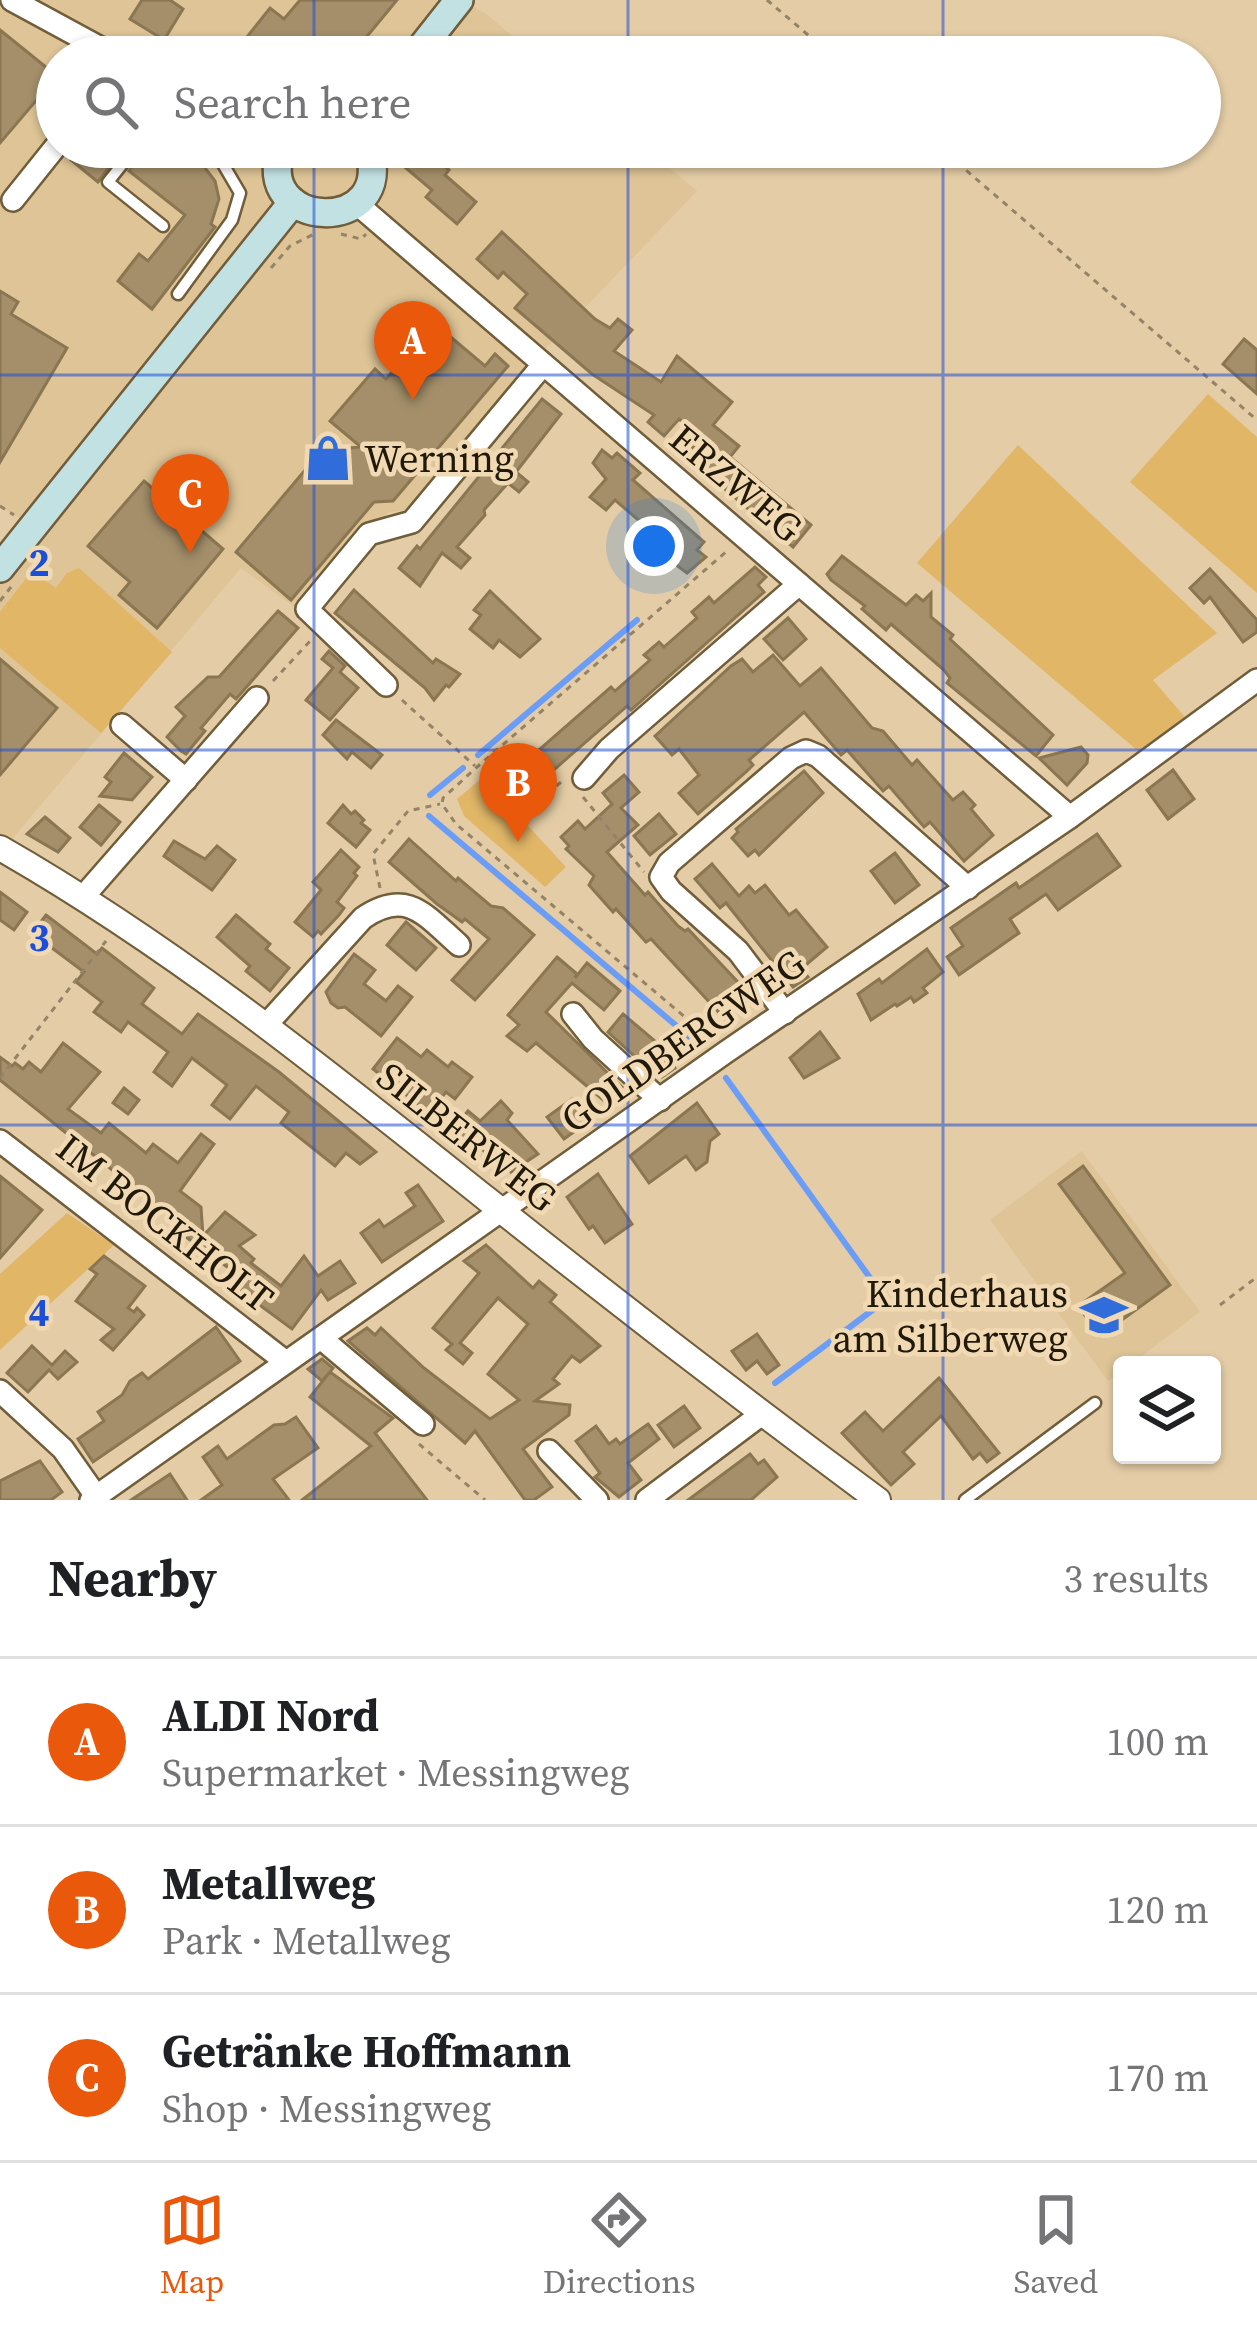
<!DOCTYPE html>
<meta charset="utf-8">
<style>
body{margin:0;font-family:"Source Serif 4",serif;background:#f2f2f2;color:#202124}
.controls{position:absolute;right:36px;bottom:36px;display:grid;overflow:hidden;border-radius:12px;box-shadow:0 3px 9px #0004}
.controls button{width:108px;height:108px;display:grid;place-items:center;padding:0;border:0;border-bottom:3px solid #e0e0e0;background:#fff;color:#202124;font:60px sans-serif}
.you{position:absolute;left:654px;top:546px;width:42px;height:42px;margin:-30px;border:9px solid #fff;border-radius:50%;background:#1a73e8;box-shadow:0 0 0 18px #1a73e833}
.badge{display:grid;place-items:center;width:78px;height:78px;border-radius:50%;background:#ea580c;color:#fff;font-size:39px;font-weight:700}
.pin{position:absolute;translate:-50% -99px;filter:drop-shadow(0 3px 6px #0008)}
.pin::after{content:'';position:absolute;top:63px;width:42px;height:36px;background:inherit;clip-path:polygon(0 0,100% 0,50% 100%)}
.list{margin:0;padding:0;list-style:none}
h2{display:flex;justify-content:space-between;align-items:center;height:156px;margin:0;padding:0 48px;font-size:51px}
h2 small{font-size:39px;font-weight:400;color:#757577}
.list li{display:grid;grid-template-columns:78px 1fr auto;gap:36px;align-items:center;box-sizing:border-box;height:168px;padding:0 48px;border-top:3px solid #e0e0e0}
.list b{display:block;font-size:45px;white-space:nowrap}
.list p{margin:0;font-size:39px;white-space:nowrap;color:#757577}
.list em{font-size:39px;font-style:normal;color:#757577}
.icon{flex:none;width:66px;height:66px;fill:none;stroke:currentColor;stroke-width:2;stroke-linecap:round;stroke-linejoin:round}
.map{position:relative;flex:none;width:1257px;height:1500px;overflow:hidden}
.search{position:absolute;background:#fff;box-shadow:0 3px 9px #0004;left:36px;right:36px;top:36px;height:132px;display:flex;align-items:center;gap:30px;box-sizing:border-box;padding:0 42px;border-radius:66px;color:#757577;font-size:45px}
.sheet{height:660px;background:#fff}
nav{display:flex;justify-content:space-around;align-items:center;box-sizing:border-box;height:168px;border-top:3px solid #e0e0e0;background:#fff;font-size:33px;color:#757577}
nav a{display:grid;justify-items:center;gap:6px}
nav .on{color:#ea580c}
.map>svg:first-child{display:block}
.built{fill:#dec496}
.green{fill:#e1b667}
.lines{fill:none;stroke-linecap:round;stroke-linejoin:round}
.stream{stroke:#6b9df6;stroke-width:6}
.building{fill:#a48f6a;stroke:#8b7652;stroke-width:3}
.service-casing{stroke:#715d3a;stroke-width:15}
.minor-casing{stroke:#715d3a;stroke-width:26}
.tertiary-casing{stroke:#715d3a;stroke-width:28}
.secondary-casing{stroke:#715d3a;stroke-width:32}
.path{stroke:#948366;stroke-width:3;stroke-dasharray:6 6;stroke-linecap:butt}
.service{stroke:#fff;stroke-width:10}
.minor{stroke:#fff;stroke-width:21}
.tertiary{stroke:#fff;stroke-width:24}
.secondary{stroke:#c2e1e3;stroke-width:27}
.grid{fill:none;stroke:#1d4ed8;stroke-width:3;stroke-opacity:0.55}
.labels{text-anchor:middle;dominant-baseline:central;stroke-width:9;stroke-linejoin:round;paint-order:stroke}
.poi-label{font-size:39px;fill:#21190a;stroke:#f1dab3;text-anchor:start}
.street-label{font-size:39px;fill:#21190a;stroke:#f1dab3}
.grid-label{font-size:39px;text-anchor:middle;font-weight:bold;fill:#1d4ed8;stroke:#f1dab3;stroke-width:9;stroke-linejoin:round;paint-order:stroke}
</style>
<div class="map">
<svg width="1257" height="1500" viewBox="0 0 1257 1500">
<rect width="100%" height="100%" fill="#e4cda6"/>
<!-- built -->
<g class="built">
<path d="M 0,0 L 461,0 L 485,13 L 537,57 L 57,57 L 57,147 L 644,147 L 697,191 L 508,388 L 412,509 L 389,512 L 297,609 L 241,568 L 3,850 L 0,848 L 0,569 L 34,528 L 0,506 Z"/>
<path d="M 1082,1151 L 1200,1312 L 1130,1365 L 1122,1365 L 1122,1371 L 1108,1381 L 990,1220 Z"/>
</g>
<!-- green -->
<g class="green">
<path d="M 1208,394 L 1257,437 L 1257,593 L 1130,482 Z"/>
<path d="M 1018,445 L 1217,633 L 1153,680 L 1185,717 L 1138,751 L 917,563 Z"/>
<path d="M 79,568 L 172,652 L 101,733 L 0,648 L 0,612 L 32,571 L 56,588 L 67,573 Z"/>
<path d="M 483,777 L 566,867 L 545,887 L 464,816 L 457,799 Z"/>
<path d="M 67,1213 L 114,1245 L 0,1350 L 0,1274 Z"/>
</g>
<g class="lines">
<!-- stream -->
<g class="stream">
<path d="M 478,755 L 637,620"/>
<path d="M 430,795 L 463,768"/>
<path d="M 429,816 L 699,1045"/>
<path d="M 726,1078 L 886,1300 L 775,1383"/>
</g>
</g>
<!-- building -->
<g class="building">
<path d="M 142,0 L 170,0 L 183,9 L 164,40 L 130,19 Z"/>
<path d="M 300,0 L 397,0 L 350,57 L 262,57 L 243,42 L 270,8 L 284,19 Z"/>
<path d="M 0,30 L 57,76 L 0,143 Z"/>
<path d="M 82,147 L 124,147 L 98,182 L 71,160 Z"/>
<path d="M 146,147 L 190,147 L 209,162 L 205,168 L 215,181 L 219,199 L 211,224 L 215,227 L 152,309 L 118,281 L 139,254 L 148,261 L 185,215 L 129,171 Z"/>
<path d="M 414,147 L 422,147 L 449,170 L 445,175 L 476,202 L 457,224 L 426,197 L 432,190 L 400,163 Z"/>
<path d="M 502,232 L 595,319 L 610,328 L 618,319 L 632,330 L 614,351 L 661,382 L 677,356 L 732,402 L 713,425 L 739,446 L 730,457 L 811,525 L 793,547 L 686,456 L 701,438 L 679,419 L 664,436 L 648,422 L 654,415 L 592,374 L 515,308 L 527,294 L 503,272 L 498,278 L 477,259 Z"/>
<path d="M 0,291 L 18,302 L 11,314 L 67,348 L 0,462 Z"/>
<path d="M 434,323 L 485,366 L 495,354 L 508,366 L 393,501 L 374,502 L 291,600 L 236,552 L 322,450 L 361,447 L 330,421 L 375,369 L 386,379 Z"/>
<path d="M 1244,339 L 1257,350 L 1257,394 L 1223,364 Z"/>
<path d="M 542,399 L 561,414 L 516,472 L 528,482 L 519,492 L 508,483 L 484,510 L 485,515 L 457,547 L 470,558 L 461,568 L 442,553 L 420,586 L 399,568 L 417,546 L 420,549 Z"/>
<path d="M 602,450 L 612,458 L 617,453 L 640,473 L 633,480 L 704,542 L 697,550 L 706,557 L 687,573 L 650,545 L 657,536 L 615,500 L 606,510 L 590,497 L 606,479 L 593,463 Z"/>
<path d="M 144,481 L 223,549 L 157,628 L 119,595 L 130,582 L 88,546 Z"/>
<path d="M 842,556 L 906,605 L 916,595 L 923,601 L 931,593 L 931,617 L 953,635 L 950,639 L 1053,735 L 1036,756 L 947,683 L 950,678 L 944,670 L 891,624 L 886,630 L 862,609 L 865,606 L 831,580 L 827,574 Z"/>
<path d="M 755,567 L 766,577 L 758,585 L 764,592 L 631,710 L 627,706 L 525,795 L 509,776 L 611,687 L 615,691 L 650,660 L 644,655 L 659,642 L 664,647 L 681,632 L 697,618 L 692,612 L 709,597 L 714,603 Z"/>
<path d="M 1210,569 L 1257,620 L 1257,632 L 1243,642 L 1210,597 L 1204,603 L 1190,588 Z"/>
<path d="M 354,590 L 433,663 L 436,659 L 460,674 L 449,687 L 446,685 L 434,700 L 425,688 L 335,613 Z"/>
<path d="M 490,591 L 540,639 L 520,657 L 499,640 L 493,648 L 470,629 L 481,615 L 474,610 Z"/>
<path d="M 278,611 L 298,628 L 236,699 L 230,694 L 201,728 L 205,731 L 186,754 L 181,751 L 167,737 L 185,716 L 176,707 L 208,677 L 219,677 Z"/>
<path d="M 788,618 L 806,639 L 783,660 L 764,639 Z"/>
<path d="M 329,651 L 345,666 L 340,672 L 358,688 L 330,720 L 306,700 L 333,668 L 322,659 Z"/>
<path d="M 773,655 L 800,686 L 821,668 L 872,728 L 883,731 L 912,765 L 917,760 L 953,800 L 963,792 L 975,805 L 971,809 L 993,835 L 964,861 L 930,822 L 924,827 L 889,786 L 883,791 L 847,750 L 841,755 L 804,712 L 749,760 L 753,765 L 746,772 L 698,814 L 679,793 L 699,775 L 679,749 L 672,755 L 655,736 L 731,666 L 742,659 L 753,672 Z"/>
<path d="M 0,659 L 57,708 L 0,775 Z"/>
<path d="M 336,720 L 382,755 L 371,768 L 352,752 L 347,759 L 323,735 Z"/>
<path d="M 1081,747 L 1088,755 L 1087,763 L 1067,785 L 1039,758 Z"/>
<path d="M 124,753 L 152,777 L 132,800 L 100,796 L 111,782 L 105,777 Z"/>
<path d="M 1173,770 L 1194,799 L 1168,819 L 1147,790 Z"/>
<path d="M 804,771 L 823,793 L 759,855 L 755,850 L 748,856 L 732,838 L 738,832 L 736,829 Z"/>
<path d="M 624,775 L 639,792 L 621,808 L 638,825 L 607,852 L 645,895 L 648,892 L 678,926 L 685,931 L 688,929 L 751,996 L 725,1019 L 651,939 L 646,942 L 616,909 L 613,912 L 589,885 L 594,876 L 566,849 L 569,846 L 561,837 L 578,821 L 585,829 L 612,804 L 603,793 Z"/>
<path d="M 99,805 L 120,822 L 101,845 L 80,827 Z"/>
<path d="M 343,805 L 351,814 L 355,811 L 364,820 L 361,823 L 370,830 L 356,847 L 328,823 Z"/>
<path d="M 659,814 L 676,834 L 650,855 L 634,836 Z"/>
<path d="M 45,817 L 70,838 L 58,852 L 27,834 Z"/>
<path d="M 1097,834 L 1120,866 L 1058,910 L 1046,894 L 1010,919 L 1019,933 L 959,975 L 947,957 L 963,946 L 951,928 L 1016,883 L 1019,888 Z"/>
<path d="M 409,839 L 456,881 L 458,878 L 491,906 L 503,908 L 534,935 L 475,1000 L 452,980 L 489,939 L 465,919 L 462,922 L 437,904 L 389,862 Z"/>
<path d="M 174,841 L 205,859 L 217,846 L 235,860 L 212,890 L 164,856 Z"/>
<path d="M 341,850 L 359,867 L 354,873 L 357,876 L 337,902 L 344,908 L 339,915 L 321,934 L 318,931 L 313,937 L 295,922 L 321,890 L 313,882 Z"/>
<path d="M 895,853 L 919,885 L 895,903 L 871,871 Z"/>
<path d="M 712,864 L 739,896 L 749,886 L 755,893 L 765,885 L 789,915 L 796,910 L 827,947 L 801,969 L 808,977 L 793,987 L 726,903 L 720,908 L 695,879 Z"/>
<path d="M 0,892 L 27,912 L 14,930 L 0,920 Z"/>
<path d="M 46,915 L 97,954 L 102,948 L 154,988 L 142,1004 L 182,1034 L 198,1014 L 279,1072 L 376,1152 L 360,1164 L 346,1153 L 335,1166 L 281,1123 L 289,1112 L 256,1086 L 230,1119 L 212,1105 L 227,1085 L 192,1058 L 172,1086 L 154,1072 L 168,1052 L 128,1022 L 121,1032 L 94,1012 L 102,1002 L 76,982 L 84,972 L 32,933 Z"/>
<path d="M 236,915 L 270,944 L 266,949 L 289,968 L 270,991 L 246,971 L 250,966 L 217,937 Z"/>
<path d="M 406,922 L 436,948 L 416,970 L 387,945 Z"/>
<path d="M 927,949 L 943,972 L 923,988 L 927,993 L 914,1002 L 911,997 L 897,1006 L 895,1004 L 871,1020 L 858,994 L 879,979 L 882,983 Z"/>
<path d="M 354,954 L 375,970 L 364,984 L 386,1001 L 398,986 L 412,997 L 381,1036 L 345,1007 L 338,1008 L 331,1003 L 326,992 Z"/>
<path d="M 557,957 L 577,974 L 575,978 L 587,963 L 620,991 L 604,1010 L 572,983 L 546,1012 L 622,1087 L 608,1104 L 536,1043 L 527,1051 L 507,1036 L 519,1025 L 508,1015 Z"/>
<path d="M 623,1014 L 675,1058 L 672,1062 L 675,1068 L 662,1077 L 647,1056 L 642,1063 L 608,1032 Z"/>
<path d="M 820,1032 L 839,1058 L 804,1078 L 790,1058 Z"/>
<path d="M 397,1038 L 421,1057 L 427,1050 L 448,1067 L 452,1062 L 472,1077 L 455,1099 L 446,1092 L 429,1113 L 373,1069 Z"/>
<path d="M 63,1043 L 100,1072 L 68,1109 L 101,1133 L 109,1123 L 146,1153 L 153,1144 L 178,1163 L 201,1134 L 214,1144 L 180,1191 L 201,1207 L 203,1236 L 225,1212 L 255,1235 L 239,1246 L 254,1259 L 251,1263 L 281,1286 L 304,1256 L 318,1276 L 340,1261 L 355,1283 L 328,1300 L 321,1290 L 292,1329 L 223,1278 L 230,1269 L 172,1227 L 176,1221 L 0,1080 L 0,1057 L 12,1066 L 15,1063 L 23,1069 L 29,1062 L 41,1072 Z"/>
<path d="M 124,1088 L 139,1100 L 128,1114 L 113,1103 Z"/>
<path d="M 572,1099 L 588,1122 L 564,1139 L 547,1117 Z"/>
<path d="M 501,1101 L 512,1113 L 507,1120 L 538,1154 L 511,1172 L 494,1153 L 489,1157 L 477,1143 L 473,1147 L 452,1131 L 468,1111 L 480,1121 Z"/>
<path d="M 697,1103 L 719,1134 L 710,1141 L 707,1162 L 696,1170 L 686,1156 L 649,1183 L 630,1156 Z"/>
<path d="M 1083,1166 L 1170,1285 L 1100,1336 L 1078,1306 L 1125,1273 L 1059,1184 Z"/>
<path d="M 598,1174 L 632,1224 L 605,1243 L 593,1226 L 589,1229 L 567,1197 Z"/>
<path d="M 0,1176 L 42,1210 L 0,1258 Z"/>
<path d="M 418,1185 L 443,1221 L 382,1262 L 361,1233 L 379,1220 L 384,1227 L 415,1206 L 406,1193 Z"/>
<path d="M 486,1245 L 533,1288 L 539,1281 L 556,1295 L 550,1302 L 600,1346 L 580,1362 L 572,1356 L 553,1379 L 559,1384 L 535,1401 L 570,1405 L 569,1415 L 523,1449 L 552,1487 L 534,1500 L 525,1500 L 475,1431 L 465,1443 L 348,1341 L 367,1328 L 375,1335 L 381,1328 L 424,1368 L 490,1419 L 519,1400 L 488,1374 L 528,1324 L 498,1298 L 460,1343 L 472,1353 L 463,1364 L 446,1350 L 452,1344 L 433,1328 L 479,1273 L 464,1261 Z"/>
<path d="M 104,1256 L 145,1286 L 128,1308 L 134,1312 L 137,1308 L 144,1315 L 113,1350 L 101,1340 L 114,1329 L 76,1301 L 97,1274 L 90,1269 Z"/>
<path d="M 216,1327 L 240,1361 L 93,1462 L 78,1439 L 104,1421 L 98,1412 L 122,1395 L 130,1381 L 142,1373 L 148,1379 Z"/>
<path d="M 757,1334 L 779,1365 L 767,1374 L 757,1361 L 746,1370 L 732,1351 Z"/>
<path d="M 32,1346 L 52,1365 L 65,1351 L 77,1362 L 58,1379 L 49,1370 L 28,1392 L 7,1373 Z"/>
<path d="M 322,1359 L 333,1368 L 330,1372 L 393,1418 L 375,1433 L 427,1500 L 302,1500 L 371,1446 L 310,1397 L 330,1372 L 322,1381 L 308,1369 Z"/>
<path d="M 939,1378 L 999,1453 L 987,1462 L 980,1453 L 973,1459 L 941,1416 L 903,1452 L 914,1464 L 891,1485 L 842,1433 L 865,1412 L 883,1431 Z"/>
<path d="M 684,1406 L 700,1428 L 674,1447 L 658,1425 Z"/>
<path d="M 296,1417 L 318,1448 L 273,1479 L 289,1500 L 201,1500 L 222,1485 L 203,1457 L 218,1446 L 227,1459 L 274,1425 L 285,1424 Z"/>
<path d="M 648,1424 L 659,1439 L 628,1463 L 641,1480 L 619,1497 L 595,1477 L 600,1473 L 576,1441 L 596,1426 L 609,1444 L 616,1439 L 620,1444 Z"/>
<path d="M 750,1454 L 758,1464 L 764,1460 L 777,1477 L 751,1500 L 688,1500 Z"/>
<path d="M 40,1461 L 62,1492 L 51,1500 L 0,1500 L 0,1481 Z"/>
<path d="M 170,1474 L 187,1500 L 131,1500 Z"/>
</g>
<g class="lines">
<defs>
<g id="service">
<path d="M 136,147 L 108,182 L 163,226"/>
<path d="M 178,294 L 232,220 L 240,193 L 213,147"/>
<path d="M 965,1500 L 1095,1403"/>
</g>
<g id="minor">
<path d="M 12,0 L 117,57"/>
<path d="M 13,200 L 57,145"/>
<path d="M 356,203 L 1070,817"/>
<path d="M 386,685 L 307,609 L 369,534 L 412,522 L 542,366"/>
<path d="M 122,725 L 186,780"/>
<path d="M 584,778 L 609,749 L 799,584"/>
<path d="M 83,897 L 257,698"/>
<path d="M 785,1013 L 738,951 L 671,891 L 661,877 L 669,863 L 791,758 L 806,751 L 818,756 L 968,888"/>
<path d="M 573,1014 L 593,1039 L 660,1100"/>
<path d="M 267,1024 L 363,918 C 407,888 425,915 459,945"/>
<path d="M 0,1141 L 286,1362"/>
<path d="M 322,1339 L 423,1424"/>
<path d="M 0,1391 L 63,1449 L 96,1496"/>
<path d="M 549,1451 L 597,1500"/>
<path d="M 91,1500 L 726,1052 L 1070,817 L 1257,680"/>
<path d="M 647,1500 L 762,1414"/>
</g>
<path id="tertiary" d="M 0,848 C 175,948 330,1074 488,1200 C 616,1302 746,1402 878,1500"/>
<g id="secondary">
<path d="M 414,57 L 459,0"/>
<path d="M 282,147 C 249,231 399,238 368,147"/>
<path d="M 0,568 L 293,202"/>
</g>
</defs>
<!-- service casing -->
<use href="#service" class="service-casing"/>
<!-- minor casing -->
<use href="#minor" class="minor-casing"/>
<!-- tertiary casing -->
<use href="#tertiary" class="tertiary-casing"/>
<!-- secondary casing -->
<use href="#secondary" class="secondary-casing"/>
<!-- path -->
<g class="path">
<path d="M 767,0 L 834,57"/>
<path d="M 939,147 L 1257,420"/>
<path d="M 341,234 L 361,239 L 366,234"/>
<path d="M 271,268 L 290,246 L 314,234"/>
<path d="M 0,506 L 14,515"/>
<path d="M 0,601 L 11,587"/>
<path d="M 273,681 L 311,640"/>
<path d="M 402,700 L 475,766"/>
<path d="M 583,797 L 644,872"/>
<path d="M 518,815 L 564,780"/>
<path d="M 380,888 L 373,854 L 408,811 L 440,804"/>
<path d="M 711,1039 L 456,824 L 442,804 L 443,798 L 477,767 L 727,551"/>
<path d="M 0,1078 L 106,941"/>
<path d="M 1220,1305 L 1257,1277"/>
<path d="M 419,1444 L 485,1500"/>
</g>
<!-- service -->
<use href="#service" class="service"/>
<!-- minor -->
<use href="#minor" class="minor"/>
<!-- tertiary -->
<use href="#tertiary" class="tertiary"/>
<!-- secondary -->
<use href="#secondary" class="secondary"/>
</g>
<!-- grid -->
<path class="grid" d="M 314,0 L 314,57M 628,0 L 628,57M 943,0 L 943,57M 314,147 L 314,1500M 628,147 L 628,1500M 943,147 L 943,1500M 0,375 L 1257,375M 0,750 L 1257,750M 0,1125 L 1257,1125"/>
<!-- icons -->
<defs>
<symbol id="shop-bare" viewBox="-9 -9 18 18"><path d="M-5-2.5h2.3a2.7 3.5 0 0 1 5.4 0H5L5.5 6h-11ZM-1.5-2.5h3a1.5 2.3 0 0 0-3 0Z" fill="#306cda" stroke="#f1dab3" stroke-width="2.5" paint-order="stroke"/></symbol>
<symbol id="school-bare" viewBox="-9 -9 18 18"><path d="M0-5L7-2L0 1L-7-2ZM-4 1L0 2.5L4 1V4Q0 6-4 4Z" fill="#306cda" stroke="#f1dab3" stroke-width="2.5" paint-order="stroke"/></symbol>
</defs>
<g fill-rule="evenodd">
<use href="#shop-bare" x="295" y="425" width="66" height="66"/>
<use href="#school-bare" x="1071" y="1282" width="66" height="66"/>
</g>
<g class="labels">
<!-- poi labels -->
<g class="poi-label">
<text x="364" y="458">Werning</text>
<text x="1068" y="1293" text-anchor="end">Kinderhaus<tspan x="1068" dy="45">am Silberweg</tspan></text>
</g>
<!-- street labels -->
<g class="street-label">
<text transform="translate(736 483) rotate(40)">ERZWEG</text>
<text transform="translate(683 1041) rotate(-35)">GOLDBERGWEG</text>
<text transform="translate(467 1137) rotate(38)">SILBERWEG</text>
<text transform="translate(165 1223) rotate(38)">IM BOCKHOLT</text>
</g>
</g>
<g class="grid-label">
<text x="39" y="576">2</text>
<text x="39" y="951">3</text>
<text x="39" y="1326">4</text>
</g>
</svg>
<div class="controls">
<button><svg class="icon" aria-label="layers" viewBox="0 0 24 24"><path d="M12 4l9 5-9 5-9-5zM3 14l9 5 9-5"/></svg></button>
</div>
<div class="you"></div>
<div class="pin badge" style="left:413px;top:400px">A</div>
<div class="pin badge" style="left:518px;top:842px">B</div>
<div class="pin badge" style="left:190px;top:553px">C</div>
<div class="search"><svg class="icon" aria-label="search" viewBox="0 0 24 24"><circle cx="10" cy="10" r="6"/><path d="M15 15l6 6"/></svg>Search here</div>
</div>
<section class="sheet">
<h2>Nearby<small>3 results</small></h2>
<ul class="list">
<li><span class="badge">A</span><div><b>ALDI Nord</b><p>Supermarket · Messingweg</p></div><em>100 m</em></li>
<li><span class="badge">B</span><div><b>Metallweg</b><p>Park · Metallweg</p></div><em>120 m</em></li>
<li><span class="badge">C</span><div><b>Getränke Hoffmann</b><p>Shop · Messingweg</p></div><em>170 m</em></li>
</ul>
</section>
<nav>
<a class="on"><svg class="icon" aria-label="map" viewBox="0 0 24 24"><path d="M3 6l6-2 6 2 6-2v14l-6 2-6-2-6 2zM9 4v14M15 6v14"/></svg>Map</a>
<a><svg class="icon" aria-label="directions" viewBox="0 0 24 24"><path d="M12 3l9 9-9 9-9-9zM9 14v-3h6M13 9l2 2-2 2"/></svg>Directions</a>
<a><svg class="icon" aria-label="saved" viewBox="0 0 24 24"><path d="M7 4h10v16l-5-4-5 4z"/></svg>Saved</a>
</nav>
